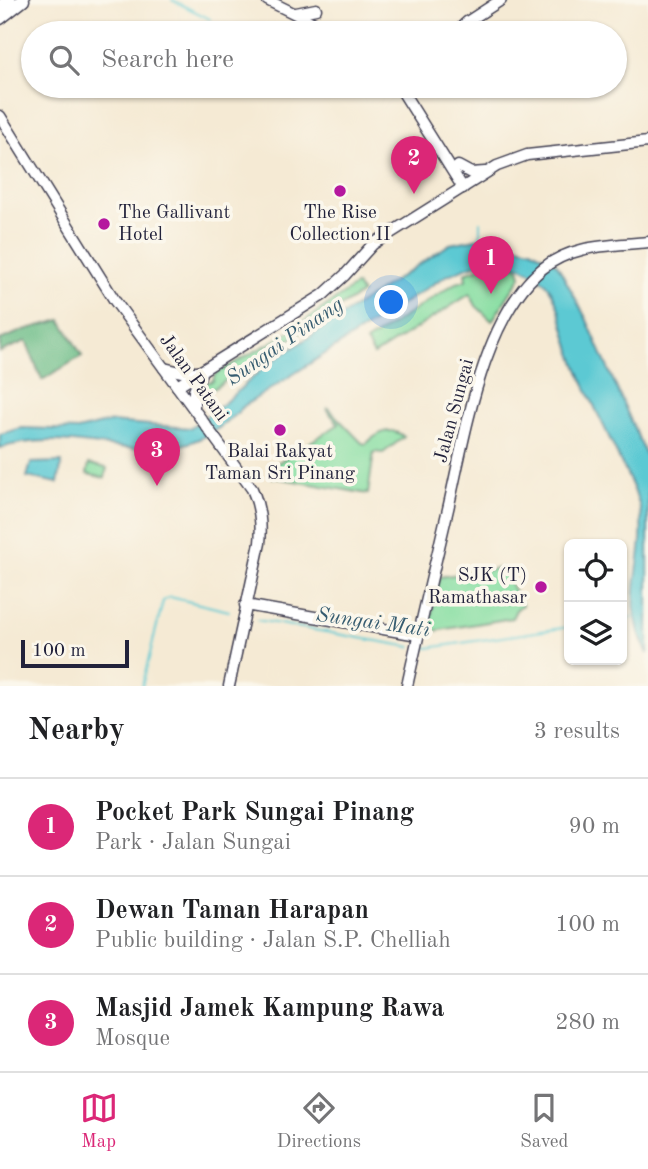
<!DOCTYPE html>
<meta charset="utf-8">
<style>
body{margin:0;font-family:"Old Standard TT",serif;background:#f6f6f6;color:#202124}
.controls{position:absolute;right:21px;bottom:21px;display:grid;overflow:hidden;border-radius:10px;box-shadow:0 2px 5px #0004}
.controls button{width:63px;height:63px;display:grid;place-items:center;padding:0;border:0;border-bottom:2px solid #e0e0e0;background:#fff;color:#202124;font:35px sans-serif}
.scale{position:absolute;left:21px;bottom:18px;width:108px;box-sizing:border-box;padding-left:7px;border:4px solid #22223b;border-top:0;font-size:19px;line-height:24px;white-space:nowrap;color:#22223b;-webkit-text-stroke:5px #fbf7ec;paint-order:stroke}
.you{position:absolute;left:392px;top:303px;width:24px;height:24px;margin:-18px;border:5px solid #fff;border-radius:50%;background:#1a73e8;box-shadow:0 0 0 10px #1a73e833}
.badge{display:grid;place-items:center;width:46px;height:46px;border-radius:50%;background:#db2777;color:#fff;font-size:23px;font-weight:700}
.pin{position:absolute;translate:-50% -58px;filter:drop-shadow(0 2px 4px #0008)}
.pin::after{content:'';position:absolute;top:37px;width:24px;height:21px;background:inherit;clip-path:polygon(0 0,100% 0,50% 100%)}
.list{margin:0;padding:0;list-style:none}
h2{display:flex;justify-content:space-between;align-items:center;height:91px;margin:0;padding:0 28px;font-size:30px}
h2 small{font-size:23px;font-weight:400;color:#757577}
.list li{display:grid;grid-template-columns:46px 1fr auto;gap:21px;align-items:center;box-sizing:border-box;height:98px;padding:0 28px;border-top:2px solid #e0e0e0}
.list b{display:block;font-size:26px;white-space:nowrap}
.list p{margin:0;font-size:23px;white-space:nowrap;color:#757577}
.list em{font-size:23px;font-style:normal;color:#757577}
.icon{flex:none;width:38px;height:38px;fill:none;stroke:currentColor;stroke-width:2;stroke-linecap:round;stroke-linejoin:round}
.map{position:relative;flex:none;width:648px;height:686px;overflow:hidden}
.search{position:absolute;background:#fff;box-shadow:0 2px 5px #0004;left:21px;right:21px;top:21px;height:77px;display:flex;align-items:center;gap:18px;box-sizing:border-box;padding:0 24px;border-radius:38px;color:#757577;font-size:26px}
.sheet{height:385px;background:#fff}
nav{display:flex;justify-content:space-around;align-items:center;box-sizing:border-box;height:98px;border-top:2px solid #e0e0e0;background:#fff;font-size:19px;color:#757577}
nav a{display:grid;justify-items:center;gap:4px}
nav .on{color:#db2777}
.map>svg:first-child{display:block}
.green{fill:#87dea2;stroke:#54806e;stroke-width:2}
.forest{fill:#6dbd88;stroke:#487062;stroke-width:2}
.water{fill:#5cc9d3;stroke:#3f7687;stroke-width:2}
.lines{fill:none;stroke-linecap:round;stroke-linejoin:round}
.stream{stroke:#5cc9d3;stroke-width:2}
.secondary-casing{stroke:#424052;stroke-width:13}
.primary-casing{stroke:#424052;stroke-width:15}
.secondary{stroke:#fff;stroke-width:10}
.primary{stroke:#fff;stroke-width:12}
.poi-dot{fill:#b5179e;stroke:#fbf7ec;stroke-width:2.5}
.labels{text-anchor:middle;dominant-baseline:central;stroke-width:7;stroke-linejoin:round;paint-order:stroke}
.poi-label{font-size:19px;fill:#22223b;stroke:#fbf7ec}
.street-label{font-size:19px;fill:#22223b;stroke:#fbf7ec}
.water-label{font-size:21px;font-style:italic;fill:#365c70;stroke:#fbf7ec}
</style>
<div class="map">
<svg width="648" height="686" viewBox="0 0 648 686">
<rect width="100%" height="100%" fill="#fbf7ec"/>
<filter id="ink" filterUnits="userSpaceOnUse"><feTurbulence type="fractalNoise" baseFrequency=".0143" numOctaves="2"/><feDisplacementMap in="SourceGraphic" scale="14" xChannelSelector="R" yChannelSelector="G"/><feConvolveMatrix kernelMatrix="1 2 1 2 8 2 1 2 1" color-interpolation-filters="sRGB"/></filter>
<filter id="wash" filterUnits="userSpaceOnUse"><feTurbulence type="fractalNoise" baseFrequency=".00686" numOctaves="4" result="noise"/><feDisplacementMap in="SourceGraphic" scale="28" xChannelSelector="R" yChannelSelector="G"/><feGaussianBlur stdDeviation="1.57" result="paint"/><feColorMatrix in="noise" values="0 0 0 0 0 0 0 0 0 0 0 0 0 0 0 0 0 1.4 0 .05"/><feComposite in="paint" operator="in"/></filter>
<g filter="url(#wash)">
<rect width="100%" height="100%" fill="#f5ead4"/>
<!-- green -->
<g class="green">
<path d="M 500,266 L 514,266 L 519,269 L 521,276 L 492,321 L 476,306 L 470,294 L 374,355 L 366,342 L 454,284 L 466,280 L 465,273 L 483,267 Z"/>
<path d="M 356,285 L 362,293 L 202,396 L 205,383 L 213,381 L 215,374 L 286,334 Z"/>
<path d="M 328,408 L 362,443 L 366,444 C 377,433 391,425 404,437 L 383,453 L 374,452 L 368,494 L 271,477 L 271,467 L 339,424 L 327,410 Z"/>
<path d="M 89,464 L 107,468 L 105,478 L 87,474 Z"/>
<path d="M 502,568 L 522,605 L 516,610 L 512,618 L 428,632 L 439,577 Z"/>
</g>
<!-- forest -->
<path class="forest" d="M 61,320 L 82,356 L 42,380 L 26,341 L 0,352 L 0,340 L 24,330 Z"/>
<!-- water -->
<g class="water">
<path d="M 481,238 L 531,249 L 557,264 L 586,318 L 648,460 L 648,654 C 618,596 648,564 640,508 C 636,489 625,472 617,454 C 600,417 580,380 568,341 C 562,322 557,291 541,279 C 506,252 483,260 446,276 L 244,406 C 165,490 91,420 0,448 L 0,434 L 22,428 L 78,430 L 110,422 L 190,428 L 222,405 L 267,365 L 450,244 Z"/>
<path d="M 62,462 L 58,483 L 27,477 L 31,463 Z"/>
</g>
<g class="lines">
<!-- stream -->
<g class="stream">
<path d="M 172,0 L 210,19"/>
<path d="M 480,222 L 480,238"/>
<path d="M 622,619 L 634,617"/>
<path d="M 257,620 L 411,647"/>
<path d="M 420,647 L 428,648 L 569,627"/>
<path d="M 142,686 L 163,601 L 170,597 L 229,611"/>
</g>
</g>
</g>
<g filter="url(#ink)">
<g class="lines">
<defs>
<g id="secondary">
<path d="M 267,0 L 334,33"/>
<path d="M 296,13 L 316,9"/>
<path d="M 455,33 L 467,22 L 501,0"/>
<path d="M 399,86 L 463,188"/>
<path d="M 0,116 L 115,301 L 252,489 C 260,507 262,524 260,543 L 229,686"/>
<path d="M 458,166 L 471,173 L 485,172"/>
<path d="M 164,368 L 181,372 L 199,372"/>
<path d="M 177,386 L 323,295 L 345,275 L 373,244 L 497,166 L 527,155 L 648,142"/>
<path d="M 194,408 L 194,391 L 201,373"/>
<path d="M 245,605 L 418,635"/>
<path d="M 407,686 C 420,627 434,568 448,509 C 465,436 482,319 542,269 C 572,244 611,246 648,242"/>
</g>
<g id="primary">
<path d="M 0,7 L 9,0"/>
<path d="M 0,18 L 23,0"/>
</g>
</defs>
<!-- secondary casing -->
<use href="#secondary" class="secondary-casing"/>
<!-- primary casing -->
<use href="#primary" class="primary-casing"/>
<!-- secondary -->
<use href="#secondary" class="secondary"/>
<!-- primary -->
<use href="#primary" class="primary"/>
</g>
</g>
<!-- markers -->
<g class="poi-dot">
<circle cx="340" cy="191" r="7"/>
<circle cx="104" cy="224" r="7"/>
<circle cx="280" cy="430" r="7"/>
<circle cx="541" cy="587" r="7"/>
</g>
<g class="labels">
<!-- poi labels -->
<g class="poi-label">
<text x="118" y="213" text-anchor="start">The Gallivant<tspan x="118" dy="22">Hotel</tspan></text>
<text x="340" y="213">The Rise<tspan x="340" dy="22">Collection II</tspan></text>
<text x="280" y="452">Balai Rakyat<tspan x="280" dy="22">Taman Sri Pinang</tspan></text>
<text x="527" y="576" text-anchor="end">SJK (T)<tspan x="527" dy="22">Ramathasar</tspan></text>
</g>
<!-- street labels -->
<g class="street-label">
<text transform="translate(193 378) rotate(54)">Jalan Patani</text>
<text transform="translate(455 411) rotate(-75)">Jalan Sungai</text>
</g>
<!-- water labels -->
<g class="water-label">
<text transform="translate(285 342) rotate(-35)">Sungai Pinang</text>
<text transform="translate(373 623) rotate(8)">Sungai Mati</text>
</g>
</g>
</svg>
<div class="controls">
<button><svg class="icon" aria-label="locate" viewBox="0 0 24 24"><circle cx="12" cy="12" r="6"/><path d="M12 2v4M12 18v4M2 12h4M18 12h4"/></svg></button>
<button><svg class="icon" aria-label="layers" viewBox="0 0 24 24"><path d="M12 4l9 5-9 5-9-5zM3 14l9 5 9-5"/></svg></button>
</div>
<div class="scale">100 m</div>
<div class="you"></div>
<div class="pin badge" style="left:491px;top:294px">1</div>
<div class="pin badge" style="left:414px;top:194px">2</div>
<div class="pin badge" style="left:157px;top:486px">3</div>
<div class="search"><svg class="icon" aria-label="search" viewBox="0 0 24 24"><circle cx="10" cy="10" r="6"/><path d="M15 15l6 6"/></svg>Search here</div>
</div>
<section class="sheet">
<h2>Nearby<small>3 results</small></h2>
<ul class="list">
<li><span class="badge">1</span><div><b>Pocket Park Sungai Pinang</b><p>Park · Jalan Sungai</p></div><em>90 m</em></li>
<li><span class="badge">2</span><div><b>Dewan Taman Harapan</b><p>Public building · Jalan S.P. Chelliah</p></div><em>100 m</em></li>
<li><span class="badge">3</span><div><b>Masjid Jamek Kampung Rawa</b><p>Mosque</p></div><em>280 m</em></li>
</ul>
</section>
<nav>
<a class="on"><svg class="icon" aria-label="map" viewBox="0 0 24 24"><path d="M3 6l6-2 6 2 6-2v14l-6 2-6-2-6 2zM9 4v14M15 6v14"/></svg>Map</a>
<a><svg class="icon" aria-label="directions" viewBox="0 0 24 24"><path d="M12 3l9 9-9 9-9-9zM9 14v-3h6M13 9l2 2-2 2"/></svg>Directions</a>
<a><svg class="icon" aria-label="saved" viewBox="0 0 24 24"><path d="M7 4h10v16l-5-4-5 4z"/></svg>Saved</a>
</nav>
